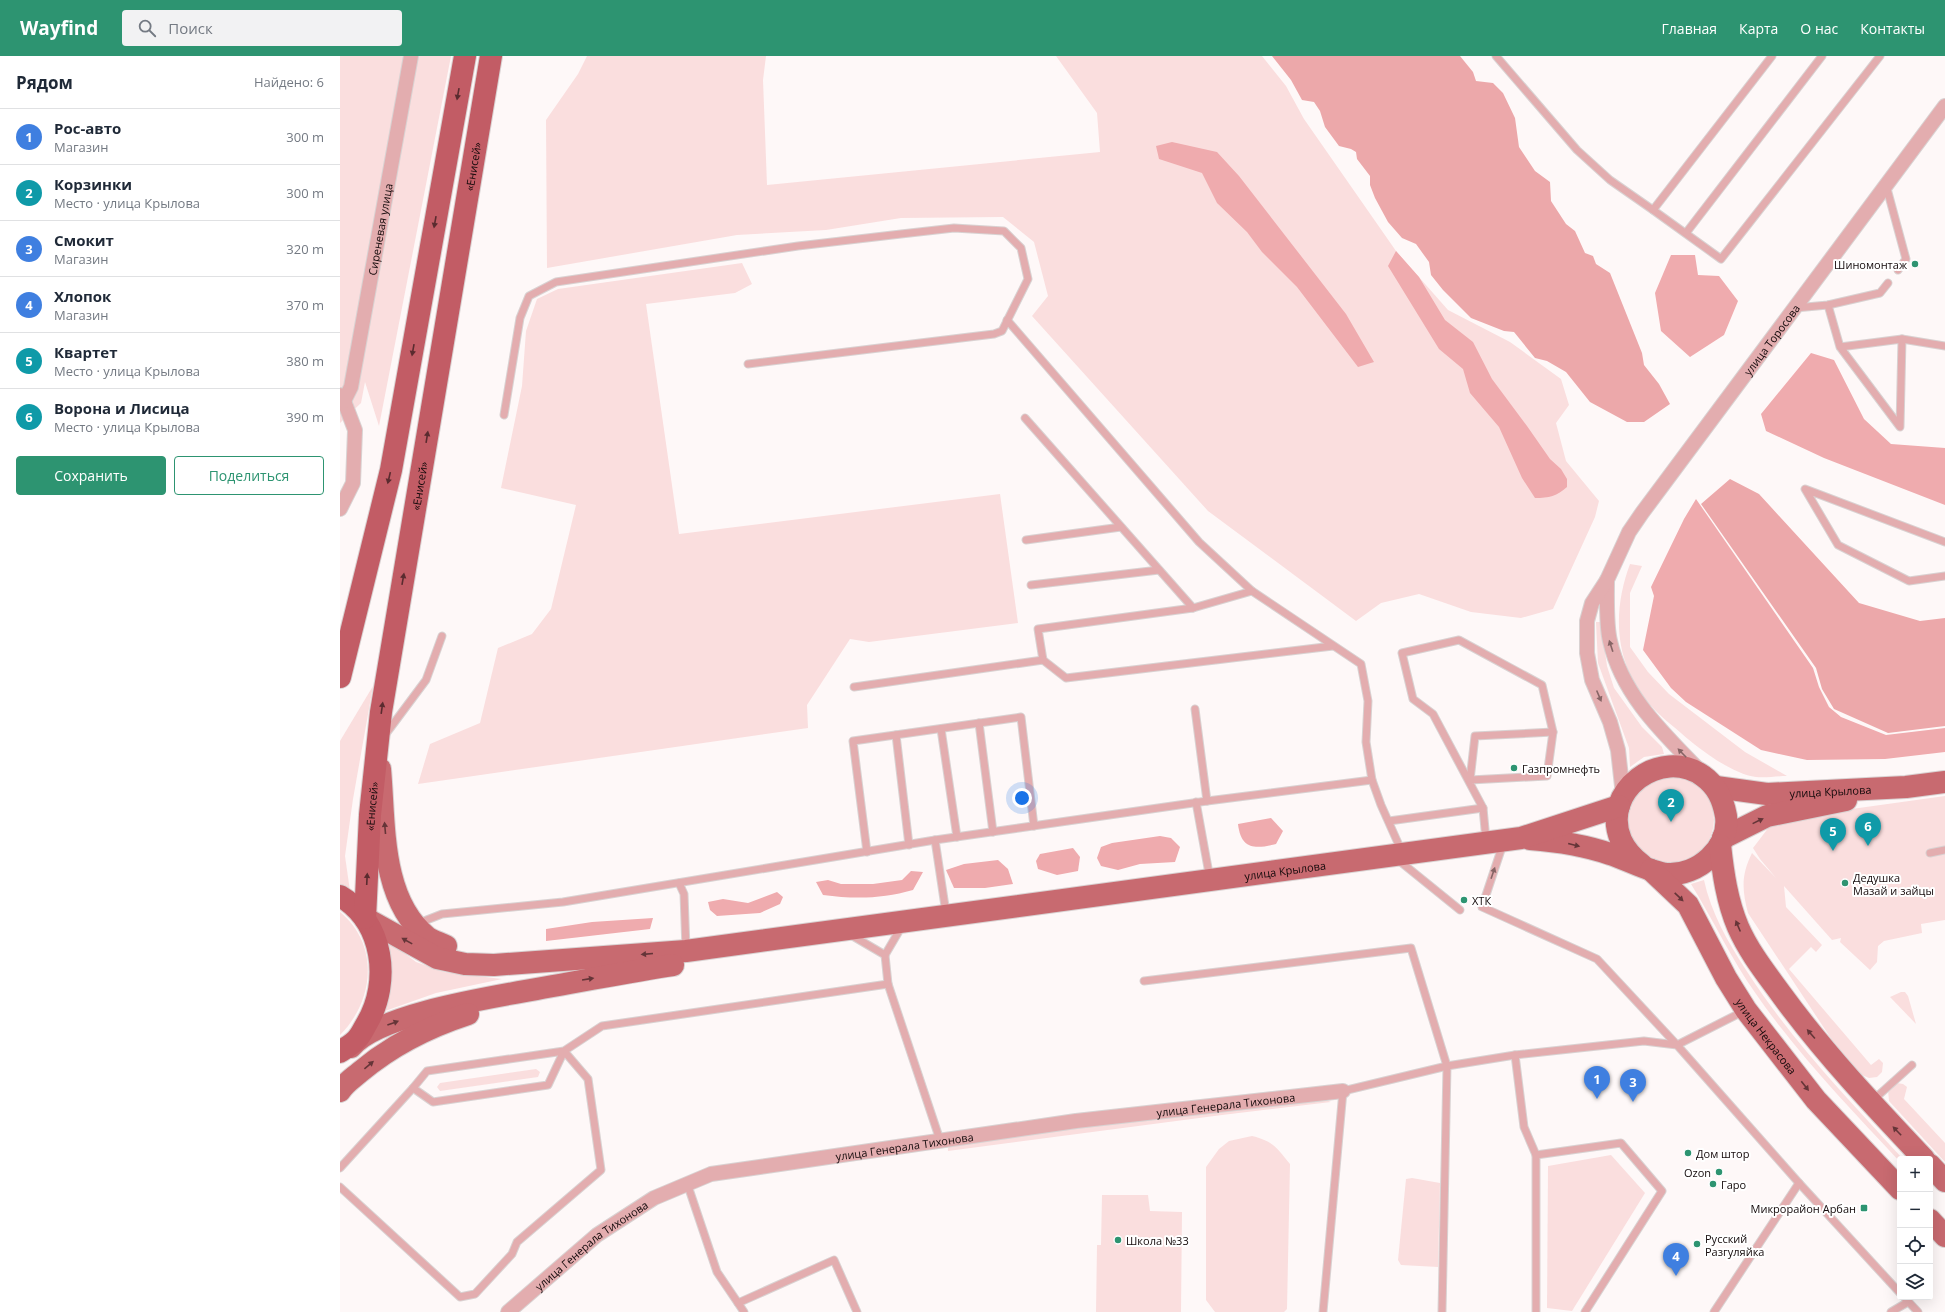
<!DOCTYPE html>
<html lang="ru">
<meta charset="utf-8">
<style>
body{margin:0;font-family:"Open Sans",sans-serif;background:#f2f2f3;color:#1f2937}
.controls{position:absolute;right:12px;bottom:12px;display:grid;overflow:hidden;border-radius:4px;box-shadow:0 4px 16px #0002}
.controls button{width:36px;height:36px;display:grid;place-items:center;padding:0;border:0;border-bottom:1px solid #e0e1e3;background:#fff;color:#1f2937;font:20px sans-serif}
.you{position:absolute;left:682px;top:742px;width:14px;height:14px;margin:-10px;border:3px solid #fff;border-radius:50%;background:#1a73e8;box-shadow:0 0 0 6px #1a73e833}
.badge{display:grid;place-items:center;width:26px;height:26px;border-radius:50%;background:#2d9471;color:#fff;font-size:13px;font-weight:700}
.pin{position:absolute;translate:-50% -33px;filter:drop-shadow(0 1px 2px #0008)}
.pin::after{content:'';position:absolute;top:21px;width:14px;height:12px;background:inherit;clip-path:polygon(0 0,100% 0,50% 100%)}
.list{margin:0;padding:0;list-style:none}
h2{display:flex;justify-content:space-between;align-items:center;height:52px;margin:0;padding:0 16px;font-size:17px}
h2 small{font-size:13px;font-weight:400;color:#747a83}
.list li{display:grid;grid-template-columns:26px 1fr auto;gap:12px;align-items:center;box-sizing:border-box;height:56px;padding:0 16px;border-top:1px solid #e0e1e3}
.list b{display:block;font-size:15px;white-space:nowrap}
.list p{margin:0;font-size:13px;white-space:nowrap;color:#747a83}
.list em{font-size:13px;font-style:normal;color:#747a83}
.actions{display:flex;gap:8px;padding:12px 16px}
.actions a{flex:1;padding:9px 0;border:1px solid #2d9471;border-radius:4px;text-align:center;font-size:14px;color:#2d9471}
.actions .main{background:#2d9471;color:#fff}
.icon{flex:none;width:22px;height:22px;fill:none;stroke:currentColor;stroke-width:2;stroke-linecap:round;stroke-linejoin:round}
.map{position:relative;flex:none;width:1605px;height:1256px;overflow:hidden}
header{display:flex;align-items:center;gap:24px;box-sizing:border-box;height:56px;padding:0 20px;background:#2d9471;color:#fff}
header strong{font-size:19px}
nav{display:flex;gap:22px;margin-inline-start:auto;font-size:14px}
.search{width:280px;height:36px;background:#f2f2f3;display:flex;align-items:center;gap:10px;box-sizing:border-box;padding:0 14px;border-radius:4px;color:#747a83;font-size:15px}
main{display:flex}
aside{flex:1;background:#fff}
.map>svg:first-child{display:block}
.green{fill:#fadede}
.forest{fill:#efabae}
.water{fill:#eca8aa}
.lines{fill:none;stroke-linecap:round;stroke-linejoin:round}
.service-casing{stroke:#d9d2d2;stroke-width:9}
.minor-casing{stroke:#d9d2d2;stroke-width:16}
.primary-casing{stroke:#d9d2d2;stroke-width:24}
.trunk-casing{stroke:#d9d2d2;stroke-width:24}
.service{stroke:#e3adaf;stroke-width:7}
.minor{stroke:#e3adaf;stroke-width:14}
.primary{stroke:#c86a70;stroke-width:22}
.trunk{stroke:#c25c65;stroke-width:22}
.oneway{fill:#5a2b2f}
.oneway2{fill:#866465}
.oneway3{fill:#653538}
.poi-dot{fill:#2d9471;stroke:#fff;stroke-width:1.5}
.labels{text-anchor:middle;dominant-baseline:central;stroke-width:4;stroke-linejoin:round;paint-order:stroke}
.street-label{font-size:11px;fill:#140a0b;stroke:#fff}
.poi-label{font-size:11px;fill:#140a0b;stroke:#fff;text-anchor:start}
</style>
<header>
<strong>Wayfind</strong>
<div class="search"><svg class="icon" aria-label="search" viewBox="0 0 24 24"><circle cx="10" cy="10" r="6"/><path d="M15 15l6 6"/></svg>Поиск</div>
<nav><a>Главная</a><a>Карта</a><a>О нас</a><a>Контакты</a></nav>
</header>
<main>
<aside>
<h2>Рядом<small>Найдено: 6</small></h2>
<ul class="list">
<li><span class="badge" style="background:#3f7fe0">1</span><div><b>Рос-авто</b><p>Магазин</p></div><em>300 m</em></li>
<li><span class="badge" style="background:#0f9aa8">2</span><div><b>Корзинки</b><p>Место · улица Крылова</p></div><em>300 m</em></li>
<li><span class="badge" style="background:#3f7fe0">3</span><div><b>Смокит</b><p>Магазин</p></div><em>320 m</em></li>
<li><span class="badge" style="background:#3f7fe0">4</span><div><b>Хлопок</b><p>Магазин</p></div><em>370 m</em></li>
<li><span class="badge" style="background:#0f9aa8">5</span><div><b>Квартет</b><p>Место · улица Крылова</p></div><em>380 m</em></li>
<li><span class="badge" style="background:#0f9aa8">6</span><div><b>Ворона и Лисица</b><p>Место · улица Крылова</p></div><em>390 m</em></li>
</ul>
<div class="actions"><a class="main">Сохранить</a><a>Поделиться</a></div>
</aside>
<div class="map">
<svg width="1605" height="1256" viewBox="0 0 1605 1256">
<rect width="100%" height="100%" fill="#fef8f8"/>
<!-- green -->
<g class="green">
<path d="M 0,0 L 111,0 L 39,370 L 25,326 L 21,347 L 0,367 Z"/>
<path d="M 247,0 L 426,0 L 423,24 L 427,129 L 760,96 L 757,57 L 716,0 L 922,0 L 946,30 L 964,63 L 1056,195 L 1108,254 L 1170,286 L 1221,323 L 1229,349 L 1216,367 L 1226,405 L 1259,445 L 1255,461 L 1213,553 L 1181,562 L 1131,556 L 1079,538 L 1041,547 L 1016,565 L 868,455 L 692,260 L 708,240 L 694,186 L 663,161 L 561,162 L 486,174 L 397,179 L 207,212 L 206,64 L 238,18 Z"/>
<path d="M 402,207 L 412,228 L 395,237 L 306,248 L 339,478 L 660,438 L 678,567 L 529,586 L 510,583 L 467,649 L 468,672 L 78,728 L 90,688 L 140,667 L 158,592 L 192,578 L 211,553 L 236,449 L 161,432 L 182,330 L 186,275 L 197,243 L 218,233 Z"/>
<path d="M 1290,508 L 1302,510 L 1290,537 L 1290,591 L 1308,616 L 1329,638 L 1405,696 L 1447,720 C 1437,720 1426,722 1416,721 C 1392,718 1359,693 1341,677 C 1332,669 1321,661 1313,652 C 1275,611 1271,559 1290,508 Z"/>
<path d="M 1256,566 L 1261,566 L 1267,610 L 1274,632 L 1302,671 L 1322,691 L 1324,698 L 1304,701 L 1290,711 L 1289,692 L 1258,607 Z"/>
<path d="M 33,630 L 13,743 L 5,800 L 10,835 L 0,829 L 0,685 Z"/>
<circle cx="1331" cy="764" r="43"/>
<path d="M 1605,740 L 1605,864 L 1581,868 L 1582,877 L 1544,885 L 1538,890 L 1537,906 L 1530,914 L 1500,886 L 1501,882 L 1492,884 L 1444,830 L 1446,851 L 1482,889 L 1476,896 L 1471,891 L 1449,913 L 1531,1009 L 1539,1003 L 1543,1007 L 1542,1016 L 1537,1021 L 1529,1022 L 1522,1019 L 1492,984 L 1408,857 C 1402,834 1401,819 1412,797 L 1436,822 L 1420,803 L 1413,792 L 1429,771 L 1447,762 Z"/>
<path d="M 1364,824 C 1371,857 1388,886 1406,914 C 1451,984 1507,1042 1563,1103 L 1560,1103 L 1560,1106 C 1509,1051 1459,1000 1416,938 C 1391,903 1374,865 1351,828 Z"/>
<path d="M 0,856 C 40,889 34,945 0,979 Z"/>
<path d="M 47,884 L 76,906 L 104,916 L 162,923 L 96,937 L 45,955 L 50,919 Z"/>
<path d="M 1561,936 L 1565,936 L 1568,940 L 1576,968 L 1550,941 Z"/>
<path d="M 196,1013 L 200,1016 L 198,1021 L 100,1035 L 97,1031 L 100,1027 Z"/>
<path d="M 1557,1027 L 1563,1028 L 1567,1031 L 1564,1043 L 1605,1087 L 1605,1106 L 1549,1045 L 1548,1034 Z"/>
<path d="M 978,1041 L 991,1046 L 882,1059 L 608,1095 L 608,1092 L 612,1089 Z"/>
<path d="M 912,1080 C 933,1085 937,1092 950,1108 L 947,1253 L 944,1256 L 875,1256 L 866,1244 L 866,1111 L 879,1093 L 889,1085 Z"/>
<path d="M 1271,1099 L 1305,1137 L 1232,1255 L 1207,1252 L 1208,1110 Z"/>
<path d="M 1072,1122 L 1100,1127 L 1098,1211 L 1061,1209 L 1058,1204 L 1066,1123 Z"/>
<path d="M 762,1139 L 808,1139 L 810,1155 L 842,1156 L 841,1256 L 756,1256 L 757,1189 L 761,1189 Z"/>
</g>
<!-- forest -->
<g class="forest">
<path d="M 832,86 L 877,96 L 899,120 L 1006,258 L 1034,306 L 1018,311 L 957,231 L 922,196 L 907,176 L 877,147 L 862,117 L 819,103 L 816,90 Z"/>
<path d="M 1056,195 L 1079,221 L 1105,264 L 1133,286 L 1152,323 L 1187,370 L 1210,403 L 1221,413 L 1227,423 L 1227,431 C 1217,440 1209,442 1195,442 L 1182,422 L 1159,371 L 1130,337 L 1123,313 L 1099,293 L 1048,210 Z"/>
<path d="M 1331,199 L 1355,199 L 1358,219 L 1379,220 L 1398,245 L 1384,279 L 1350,301 L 1321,275 L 1315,237 Z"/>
<path d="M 1471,297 L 1494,304 L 1524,363 L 1551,388 L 1605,392 L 1605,449 L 1484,402 L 1426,375 L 1421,358 Z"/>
<path d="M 1356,443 L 1473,612 L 1479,631 L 1489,651 L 1501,661 L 1546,679 L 1605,672 L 1605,696 L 1545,703 L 1467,704 L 1421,694 L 1346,646 L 1331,632 L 1303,594 L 1314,540 L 1311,531 L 1344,463 Z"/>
<path d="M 931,762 L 943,775 L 936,788 C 915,793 901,794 898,768 Z"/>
<path d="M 820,780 L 831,782 L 840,791 L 835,806 L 800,808 L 778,814 L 761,810 L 757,802 L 761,791 L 772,787 Z"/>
<path d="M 733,792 L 740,801 L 738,815 L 717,819 L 698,813 L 696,805 L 700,798 Z"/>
<path d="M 658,804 L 668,813 L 673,828 L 645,832 L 614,832 L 606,814 L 624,808 Z"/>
<path d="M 571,815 L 583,816 L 573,834 C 542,843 514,843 483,839 L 476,826 L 488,824 L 501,828 L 533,828 L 562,824 Z"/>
<path d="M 437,836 L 443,841 L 440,848 L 420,857 L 377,860 L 370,854 L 368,846 L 383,843 L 408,847 Z"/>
<path d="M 313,862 L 310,873 L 206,885 L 206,873 L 252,866 Z"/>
</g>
<!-- water -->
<g class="water">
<path d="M 932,0 L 1120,0 L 1133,16 L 1136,25 L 1153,27 L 1163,37 L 1175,62 L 1179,91 L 1195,115 L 1210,126 L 1211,145 L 1226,168 L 1235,175 L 1245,197 L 1253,200 L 1256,208 L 1270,217 L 1302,297 L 1304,309 L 1319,328 L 1330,348 L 1304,366 L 1287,366 L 1250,346 L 1226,316 L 1207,305 L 1195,302 L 1174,276 L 1164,275 L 1131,262 L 1103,234 L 1091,219 L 1089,206 L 1076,188 L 1062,182 L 1048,166 L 1035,142 L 1030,129 L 1030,120 L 1017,103 L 1016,96 L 1011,93 L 999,90 L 985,71 L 980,55 L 974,46 L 962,44 L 951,24 Z"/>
<path d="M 1390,423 L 1419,438 L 1519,547 L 1580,565 L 1605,562 L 1605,670 L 1548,677 L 1494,653 L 1482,633 L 1476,612 L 1361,448 Z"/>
</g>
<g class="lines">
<defs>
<g id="service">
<path d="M 1156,0 L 1237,94 L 1270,124 L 1313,154"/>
<path d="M 1432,0 L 1313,154 L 1381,203 L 1540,0"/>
<path d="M 1546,129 L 1566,203 L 1558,214"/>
<path d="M 1346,177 L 1482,0"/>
<path d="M 1488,249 L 1500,291 L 1562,283 L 1560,371 L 1500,291"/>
<path d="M 1455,252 L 1488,249 L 1540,237 L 1548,227"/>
<path d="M 667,264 L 859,486 L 912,535 L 1021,608 L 1028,645 L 1026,686 L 1032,724 L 1041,749 L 1062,796"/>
<path d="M 1562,283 L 1605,290"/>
<path d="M 164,359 L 180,262 L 189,240 L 216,226 L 458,190 L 561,178 L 614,172 L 664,175 L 681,192 L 688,223 L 662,275 L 654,278 L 408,308"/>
<path d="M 685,362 L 853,552 L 912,535"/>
<path d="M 686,484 L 781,471"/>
<path d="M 1605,486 L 1465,433 L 1498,489 L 1569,525 L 1605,520"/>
<path d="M 691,529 L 819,514"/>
<path d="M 703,604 L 698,573 L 853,552"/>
<path d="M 514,631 L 703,604 L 726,622 L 993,590"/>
<path d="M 639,667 L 653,776"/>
<path d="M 601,673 L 617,781"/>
<path d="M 45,679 L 86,624 L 102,580"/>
<path d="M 556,679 L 569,789"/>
<path d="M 1130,724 L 1207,720 L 1213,676 L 1202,629 L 1119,584 L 1062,597 L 1073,643 L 1093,658 L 1143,752 L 1146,784"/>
<path d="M 1130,724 L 1135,680 L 1213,676"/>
<path d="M 867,745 L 1032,724"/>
<path d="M 856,746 L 870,823"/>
<path d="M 1049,765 L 1143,752"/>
<path d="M 595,784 L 606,857"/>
<path d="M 1163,788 L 1142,851 L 1257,903 L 1337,989 L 1404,955"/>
<path d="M 527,796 L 513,685 L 681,661 L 694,770"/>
<path d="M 1590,797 L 1605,794"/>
<path d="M 1057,803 L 1120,854"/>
<path d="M 339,827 L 344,838 L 346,893"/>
<path d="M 79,867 L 102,858 L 223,846 L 595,784 L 867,745 L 855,653"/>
<path d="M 545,899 L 562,870"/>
<path d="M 804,925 L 1071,892 L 1107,1010 L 1102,1256"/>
<path d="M 548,928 L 600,1084"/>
<path d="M 1175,999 L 1184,1071 L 1196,1099"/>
<path d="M 1532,1045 L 1572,1009"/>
<path d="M 0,1112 L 73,1032"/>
<path d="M 347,1127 L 377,1216 L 398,1247"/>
<path d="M 0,1131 L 120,1241 L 135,1238 L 172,1198 L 177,1186 L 261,1114 L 248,1023 L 224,995 L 87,1015 L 73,1032 L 93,1046 L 208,1029 L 224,995 L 262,970 L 548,928 L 545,899 L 511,879"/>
<path d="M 1564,1241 L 1578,1256"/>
<path d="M 404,1256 L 398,1247 L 494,1204 L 517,1256"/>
<path d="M 983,1256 L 1003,1035 L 1107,1010 L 1175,999 L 1304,985 L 1337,989 L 1459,1127 L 1560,1237"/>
<path d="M 1196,1256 L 1196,1099 L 1281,1087 L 1322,1135 L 1245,1256"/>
<path d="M 1374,1256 L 1459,1127"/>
<path d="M 1551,1256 L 1568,1246"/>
</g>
<g id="minor">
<path d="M 0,339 L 4,345 L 15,374 L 13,427 L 0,453"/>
<path id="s1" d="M 4,345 L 11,331 L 71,0"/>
<path d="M 1267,524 C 1267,542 1266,569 1270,585 C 1282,639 1323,677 1360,715"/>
<path id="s2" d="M 1283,739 L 1278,694 L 1270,666 L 1252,624 L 1247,597 L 1247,565 L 1252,547 L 1267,524 L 1289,476 L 1302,457 L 1605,50"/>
<path id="s3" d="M 168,1256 L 257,1179 L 314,1142 L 371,1118 L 736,1065 L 1003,1035"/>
</g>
<g id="primary">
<path d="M 40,713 C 45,768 40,843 87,881 C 92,885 100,887 106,890"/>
<path id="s4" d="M 1376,731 L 1427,738 L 1566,731 L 1605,726"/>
<path d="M 1383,782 L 1427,760 L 1506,744"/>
<path d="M 1190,783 C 1217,785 1244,789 1270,798 C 1286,803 1312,817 1327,818 C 1358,820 1390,792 1386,760 C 1383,743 1377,730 1363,720 C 1321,690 1260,735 1281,784 C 1286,795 1293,802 1302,809"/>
<path d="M 1380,789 C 1383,817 1387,845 1398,871 C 1409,896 1425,916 1441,938 C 1484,997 1534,1050 1584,1103"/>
<path id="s5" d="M 1311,814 L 1348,849 L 1386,922 L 1406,954 L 1476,1044 L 1560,1133"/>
<path id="s6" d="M 25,862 L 97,902 L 125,908 L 154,909 L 346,895 L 1181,782 L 1279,750"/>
<path d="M 11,991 C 40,956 167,939 213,930 C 253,923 293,915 333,909"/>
<path d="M 0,1035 C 5,1027 13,1022 20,1016 C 52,989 88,971 128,958"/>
<path d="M 1590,1109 L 1605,1125"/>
<path d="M 1590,1164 L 1605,1180"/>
</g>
<g id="trunk">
<path d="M 0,621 L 51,414 L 125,0"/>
<path d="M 0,840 C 44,866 51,926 27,967 C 24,972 21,979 17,983 C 13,988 5,992 0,996"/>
<path id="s7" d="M 25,862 L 30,759 L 41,656 L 151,0"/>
</g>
</defs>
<!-- service casing -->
<use href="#service" class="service-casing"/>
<!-- minor casing -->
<use href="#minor" class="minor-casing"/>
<!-- primary casing -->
<use href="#primary" class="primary-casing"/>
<!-- trunk casing -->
<use href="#trunk" class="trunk-casing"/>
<!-- service -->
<use href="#service" class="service"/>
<!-- minor -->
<use href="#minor" class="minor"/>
<!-- primary -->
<use href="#primary" class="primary"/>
<!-- trunk -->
<use href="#trunk" class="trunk"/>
</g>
<!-- one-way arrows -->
<defs><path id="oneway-solid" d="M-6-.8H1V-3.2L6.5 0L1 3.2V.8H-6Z"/></defs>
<g class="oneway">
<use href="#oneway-solid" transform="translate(118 38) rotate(100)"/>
<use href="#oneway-solid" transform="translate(95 166) rotate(100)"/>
<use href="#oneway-solid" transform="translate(73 294) rotate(100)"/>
<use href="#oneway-solid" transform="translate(87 381) rotate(-81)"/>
<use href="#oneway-solid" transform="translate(49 422) rotate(103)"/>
<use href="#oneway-solid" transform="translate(63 523) rotate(-80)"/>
<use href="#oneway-solid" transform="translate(42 652) rotate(-82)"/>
<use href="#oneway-solid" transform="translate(27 823) rotate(-87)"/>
</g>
<g class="oneway2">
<use href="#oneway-solid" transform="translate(1271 590) rotate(-108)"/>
<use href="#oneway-solid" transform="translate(1259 640) rotate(67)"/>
<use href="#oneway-solid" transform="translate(1342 697) rotate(-134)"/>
<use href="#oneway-solid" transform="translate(1153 817) rotate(-71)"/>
</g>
<g class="oneway3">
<use href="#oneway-solid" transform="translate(1418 765) rotate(-26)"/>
<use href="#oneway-solid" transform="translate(45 772) rotate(-95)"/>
<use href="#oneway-solid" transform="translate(1234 789) rotate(14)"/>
<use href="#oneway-solid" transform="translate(1339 841) rotate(44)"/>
<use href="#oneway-solid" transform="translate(1398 870) rotate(-113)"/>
<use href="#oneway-solid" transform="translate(67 885) rotate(-151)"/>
<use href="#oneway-solid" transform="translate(307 898) rotate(175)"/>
<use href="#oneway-solid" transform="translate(248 923) rotate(-9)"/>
<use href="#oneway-solid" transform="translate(53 967) rotate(-20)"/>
<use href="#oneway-solid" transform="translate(1471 978) rotate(-131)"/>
<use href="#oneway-solid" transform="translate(29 1009) rotate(-40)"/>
<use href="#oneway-solid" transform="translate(1465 1030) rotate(52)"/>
<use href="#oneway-solid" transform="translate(1557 1075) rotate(-134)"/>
</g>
<!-- markers -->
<g class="poi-dot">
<circle cx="1575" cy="208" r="4"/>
<circle cx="1174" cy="712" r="4"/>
<circle cx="1505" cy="827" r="4"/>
<circle cx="1124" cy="844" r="4"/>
<circle cx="1348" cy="1097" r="4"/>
<circle cx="1379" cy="1116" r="4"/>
<circle cx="1373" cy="1128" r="4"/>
<rect x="1520" y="1148" width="8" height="8" rx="2"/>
<circle cx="778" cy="1184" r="4"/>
<circle cx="1357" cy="1188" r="4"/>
</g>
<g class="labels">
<!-- street labels -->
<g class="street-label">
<text stroke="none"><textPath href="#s7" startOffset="760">«Енисей»</textPath></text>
<text stroke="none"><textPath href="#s1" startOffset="176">Сиреневая улица</textPath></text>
<text stroke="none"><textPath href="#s2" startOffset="518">улица Торосова</textPath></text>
<text stroke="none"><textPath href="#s7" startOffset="436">«Енисей»</textPath></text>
<text stroke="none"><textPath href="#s4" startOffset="115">улица Крылова</textPath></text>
<text stroke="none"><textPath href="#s7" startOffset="112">«Енисей»</textPath></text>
<text stroke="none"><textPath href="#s6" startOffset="937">улица Крылова</textPath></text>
<text stroke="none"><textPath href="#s5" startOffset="204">улица Некрасова</textPath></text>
<text stroke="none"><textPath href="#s3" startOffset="767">улица Генерала Тихонова</textPath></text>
<text stroke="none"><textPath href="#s3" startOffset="443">улица Генерала Тихонова</textPath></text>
<text stroke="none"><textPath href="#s3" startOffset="107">улица Генерала Тихонова</textPath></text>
</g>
<!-- poi labels -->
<g class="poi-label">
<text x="1567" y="208" text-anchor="end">Шиномонтаж</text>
<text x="1182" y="712">Газпромнефть</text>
<text x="1513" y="821">Дедушка<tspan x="1513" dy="13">Мазай и зайцы</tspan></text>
<text x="1132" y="844">ХТК</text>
<text x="1356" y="1097">Дом штор</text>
<text x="1371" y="1116" text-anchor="end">Ozon</text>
<text x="1381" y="1128">Гаро</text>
<text x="1516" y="1152" text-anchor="end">Микрорайон Арбан</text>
<text x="1365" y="1182">Русский<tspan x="1365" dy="13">Разгуляйка</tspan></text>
<text x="786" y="1184">Школа №33</text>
</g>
</g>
</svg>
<div class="controls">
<button>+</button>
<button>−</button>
<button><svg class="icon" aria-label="locate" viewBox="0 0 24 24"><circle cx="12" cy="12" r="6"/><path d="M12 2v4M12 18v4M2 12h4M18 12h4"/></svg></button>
<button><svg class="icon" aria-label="layers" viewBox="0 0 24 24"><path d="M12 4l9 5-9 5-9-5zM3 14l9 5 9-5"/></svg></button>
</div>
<div class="you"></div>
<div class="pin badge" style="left:1257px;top:1043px;background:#3f7fe0">1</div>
<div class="pin badge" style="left:1331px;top:766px;background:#0f9aa8">2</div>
<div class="pin badge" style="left:1293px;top:1046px;background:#3f7fe0">3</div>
<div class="pin badge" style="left:1336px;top:1220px;background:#3f7fe0">4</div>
<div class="pin badge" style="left:1493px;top:795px;background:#0f9aa8">5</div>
<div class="pin badge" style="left:1528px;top:790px;background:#0f9aa8">6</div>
</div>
</main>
